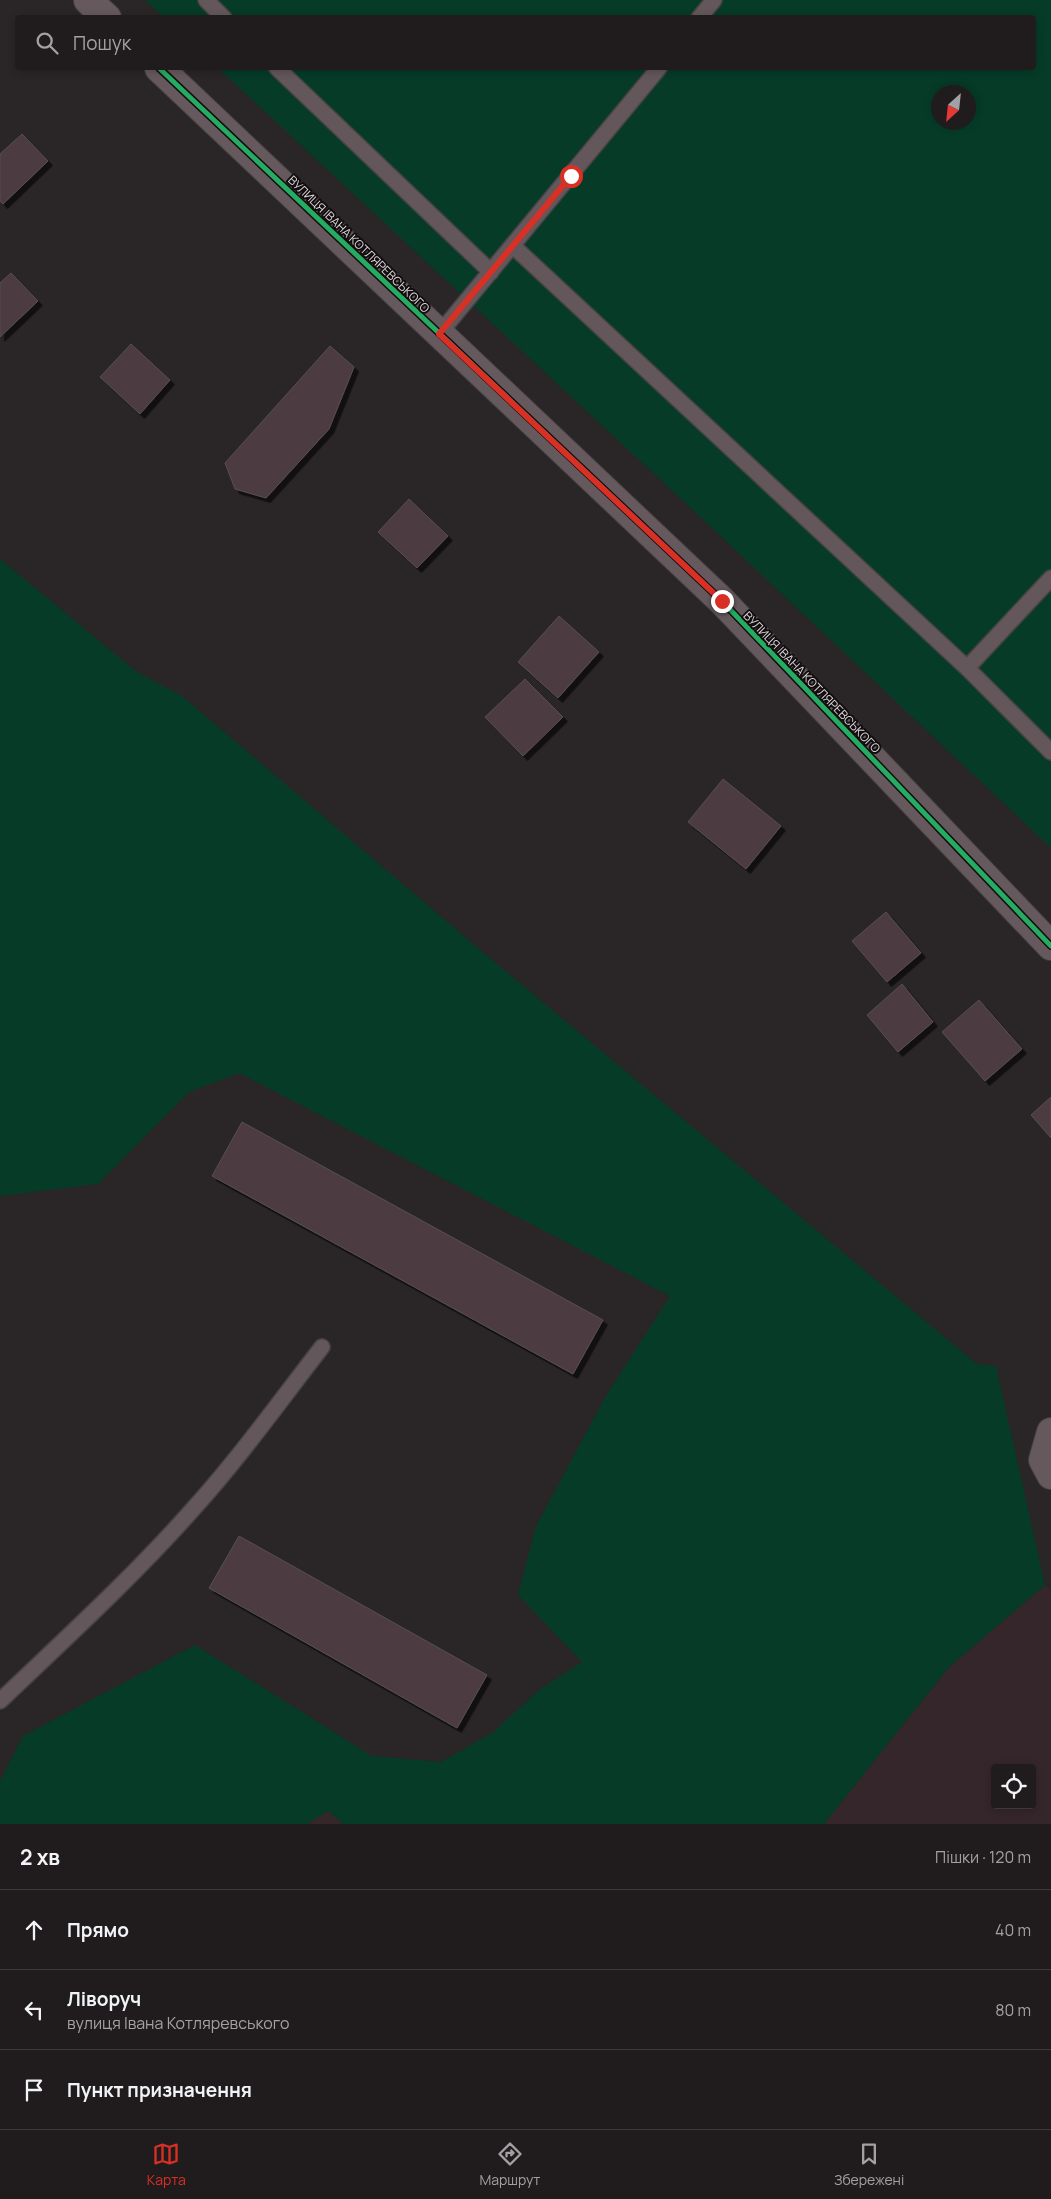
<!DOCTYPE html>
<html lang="uk">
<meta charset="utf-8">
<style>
body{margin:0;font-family:Manrope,sans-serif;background:#282526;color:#f1f3f6}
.controls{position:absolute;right:15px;bottom:15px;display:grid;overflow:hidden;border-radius:5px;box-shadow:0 2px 8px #0003}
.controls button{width:45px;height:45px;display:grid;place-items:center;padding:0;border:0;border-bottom:1px solid #3d3a3b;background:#201c1d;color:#f1f3f6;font:25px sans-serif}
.compass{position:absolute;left:931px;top:85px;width:45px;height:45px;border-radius:50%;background:#201c1d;box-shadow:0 2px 8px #0003;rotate:207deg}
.stop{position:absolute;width:15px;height:15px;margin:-11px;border:4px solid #d93025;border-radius:50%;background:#fff}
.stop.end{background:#d93025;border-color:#fff;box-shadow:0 1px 5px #0008}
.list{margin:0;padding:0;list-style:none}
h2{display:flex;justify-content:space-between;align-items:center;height:65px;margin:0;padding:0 20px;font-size:21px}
h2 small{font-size:16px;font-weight:400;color:#a2a1a4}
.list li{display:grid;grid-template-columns:32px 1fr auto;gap:15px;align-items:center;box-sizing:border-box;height:80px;padding:0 20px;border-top:1px solid #3d3a3b}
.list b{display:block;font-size:19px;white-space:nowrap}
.list p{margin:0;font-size:16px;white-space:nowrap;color:#a2a1a4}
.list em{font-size:16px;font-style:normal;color:#a2a1a4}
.icon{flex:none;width:28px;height:28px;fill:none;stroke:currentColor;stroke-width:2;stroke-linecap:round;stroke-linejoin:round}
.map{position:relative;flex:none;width:1051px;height:1824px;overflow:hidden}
.search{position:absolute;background:#201c1d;box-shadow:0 2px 8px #0003;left:15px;right:15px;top:15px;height:55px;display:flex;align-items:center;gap:12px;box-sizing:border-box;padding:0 18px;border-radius:5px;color:#a2a1a4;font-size:19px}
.sheet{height:305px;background:#201c1d}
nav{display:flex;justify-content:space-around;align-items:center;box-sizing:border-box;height:70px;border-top:1px solid #3d3a3b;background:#201c1d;font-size:14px;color:#a2a1a4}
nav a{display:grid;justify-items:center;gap:2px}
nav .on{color:#d93025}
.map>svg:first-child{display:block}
.built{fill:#35262b;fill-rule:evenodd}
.green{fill:#063b28;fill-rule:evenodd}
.building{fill:#4d3b42;stroke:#555052;filter:url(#shadow)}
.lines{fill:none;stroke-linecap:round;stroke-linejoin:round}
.lane-casing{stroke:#464243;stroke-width:18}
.secondary-casing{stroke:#464243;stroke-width:30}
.lane{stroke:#63575c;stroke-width:15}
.secondary{stroke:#66595e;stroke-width:28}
.cycleway-casing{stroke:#120d0f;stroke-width:8}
.cycleway{stroke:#26ab63;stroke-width:5}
.route{stroke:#d93025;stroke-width:6}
.labels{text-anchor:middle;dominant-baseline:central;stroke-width:4;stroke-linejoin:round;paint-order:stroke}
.street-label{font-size:12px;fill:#ded7d9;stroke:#120d0f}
</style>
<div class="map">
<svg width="1051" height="1824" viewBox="0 0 1051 1824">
<defs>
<filter id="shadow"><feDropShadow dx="4.5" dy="4.5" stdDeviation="0" flood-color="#0009"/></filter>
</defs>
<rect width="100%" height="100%" fill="#2a2527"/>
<!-- built -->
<g class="built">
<path d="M 1045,1585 L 1051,1591 L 1051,1824 L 824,1824 L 949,1667 ZM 995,1768 L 1032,1768 L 1032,1805 L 995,1805 Z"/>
<path d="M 328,1811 L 343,1824 L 307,1824 L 310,1821 Z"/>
</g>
<!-- green -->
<g class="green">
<path d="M 145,0 L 1051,0 L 1051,848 L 711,527 L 218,68 L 1034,68 L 1034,18 L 164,18 ZM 938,92 L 968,92 L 968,122 L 938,122 Z"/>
<path d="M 0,559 L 137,672 L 182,696 L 472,943 L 977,1364 L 996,1366 L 1045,1585 L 949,1667 L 824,1824 L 343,1824 L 328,1811 L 307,1824 L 0,1824 L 0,1781 L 23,1736 L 195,1645 L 372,1756 L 441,1762 L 492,1733 L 539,1690 L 582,1662 L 518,1595 L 536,1526 L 607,1394 L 670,1296 L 239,1073 L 189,1092 L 98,1184 L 0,1196 Z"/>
</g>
<!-- building -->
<g class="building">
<path d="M 22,134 L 48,161 L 3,204 L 0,201 L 0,154 Z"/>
<path d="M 11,273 L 38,301 L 0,337 L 0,283 Z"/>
<path d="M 131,344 L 170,380 L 140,414 L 100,377 Z"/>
<path d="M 330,346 L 354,367 L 329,429 L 266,498 L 235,489 L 225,463 Z"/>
<path d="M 409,499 L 448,536 L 417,568 L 378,532 Z"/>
<path d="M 559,616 L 599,652 L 558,698 L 518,662 Z"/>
<path d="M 525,679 L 563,717 L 523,756 L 485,717 Z"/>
<path d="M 723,779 L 781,826 L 746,869 L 688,822 Z"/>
<path d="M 886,912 L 921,953 L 887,982 L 852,941 Z"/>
<path d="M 902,984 L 933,1022 L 898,1052 L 867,1015 Z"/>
<path d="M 979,1000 L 1022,1049 L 985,1081 L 942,1032 Z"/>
<path d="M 1051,1097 L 1051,1138 L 1031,1115 Z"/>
<path d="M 242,1122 L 603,1320 L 573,1374 L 212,1176 Z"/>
<path d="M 239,1536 L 487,1675 L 457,1728 L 209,1588 Z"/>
</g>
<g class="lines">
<defs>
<g id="lane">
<path d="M 206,0 L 224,18"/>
<path d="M 699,18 L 714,0"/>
<path d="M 277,68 L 491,272"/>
<path d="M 513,246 L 967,668 L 1051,752"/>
<path d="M 439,334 L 659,68"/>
<path d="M 967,668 L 1051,578"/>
<path d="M 0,1701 C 66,1638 134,1576 194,1508 C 240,1457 280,1401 322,1347"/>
</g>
<g id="secondary">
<path d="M 88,0 L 107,18"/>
<path d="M 159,68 L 722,601 L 1051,946"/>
<path d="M 1051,1432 L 1043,1460 L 1051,1475"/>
</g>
</defs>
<!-- lane casing -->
<use href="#lane" class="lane-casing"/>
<!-- secondary casing -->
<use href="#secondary" class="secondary-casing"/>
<!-- lane -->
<use href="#lane" class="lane"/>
<!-- secondary -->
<use href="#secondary" class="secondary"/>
<defs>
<path id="cycleway" d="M 159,68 L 722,601 L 1051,946"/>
</defs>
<!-- cycleway casing -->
<use href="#cycleway" class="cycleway-casing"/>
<!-- cycleway -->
<use href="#cycleway" class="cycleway"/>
</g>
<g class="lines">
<!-- route -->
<path class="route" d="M 571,176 L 439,334 L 722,601"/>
</g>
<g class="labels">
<!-- street labels -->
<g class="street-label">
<text transform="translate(359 244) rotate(44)">ВУЛИЦЯ ІВАНА КОТЛЯРЕВСЬКОГО</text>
<text transform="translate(812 682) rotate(46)">ВУЛИЦЯ ІВАНА КОТЛЯРЕВСЬКОГО</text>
</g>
</g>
</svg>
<div class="controls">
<button><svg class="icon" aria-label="locate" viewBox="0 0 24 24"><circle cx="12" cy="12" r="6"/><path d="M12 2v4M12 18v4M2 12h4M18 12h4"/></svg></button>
</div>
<svg class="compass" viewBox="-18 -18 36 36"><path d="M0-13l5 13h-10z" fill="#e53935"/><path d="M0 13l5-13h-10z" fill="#a2a1a4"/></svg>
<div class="stop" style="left:571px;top:176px"></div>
<div class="stop end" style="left:722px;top:601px"></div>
<div class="search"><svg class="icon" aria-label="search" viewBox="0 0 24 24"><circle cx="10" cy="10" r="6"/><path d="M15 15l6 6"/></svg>Пошук</div>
</div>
<section class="sheet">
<h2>2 хв<small>Пішки · 120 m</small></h2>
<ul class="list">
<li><svg class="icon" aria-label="ahead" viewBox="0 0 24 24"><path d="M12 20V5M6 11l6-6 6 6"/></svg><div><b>Прямо</b></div><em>40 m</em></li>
<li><svg class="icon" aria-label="left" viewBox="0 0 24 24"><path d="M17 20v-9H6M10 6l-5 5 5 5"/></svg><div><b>Ліворуч</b><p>вулиця Івана Котляревського</p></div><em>80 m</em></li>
<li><svg class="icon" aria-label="arrive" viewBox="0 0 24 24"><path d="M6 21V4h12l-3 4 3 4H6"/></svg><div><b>Пункт призначення</b></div></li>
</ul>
</section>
<nav>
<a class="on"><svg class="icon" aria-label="map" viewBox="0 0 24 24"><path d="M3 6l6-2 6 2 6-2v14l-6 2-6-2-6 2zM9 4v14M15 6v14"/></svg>Карта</a>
<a><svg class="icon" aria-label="directions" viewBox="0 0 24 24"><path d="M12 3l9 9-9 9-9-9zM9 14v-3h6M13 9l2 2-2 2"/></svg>Маршрут</a>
<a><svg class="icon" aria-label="saved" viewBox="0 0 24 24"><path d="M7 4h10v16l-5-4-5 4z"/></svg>Збережені</a>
</nav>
